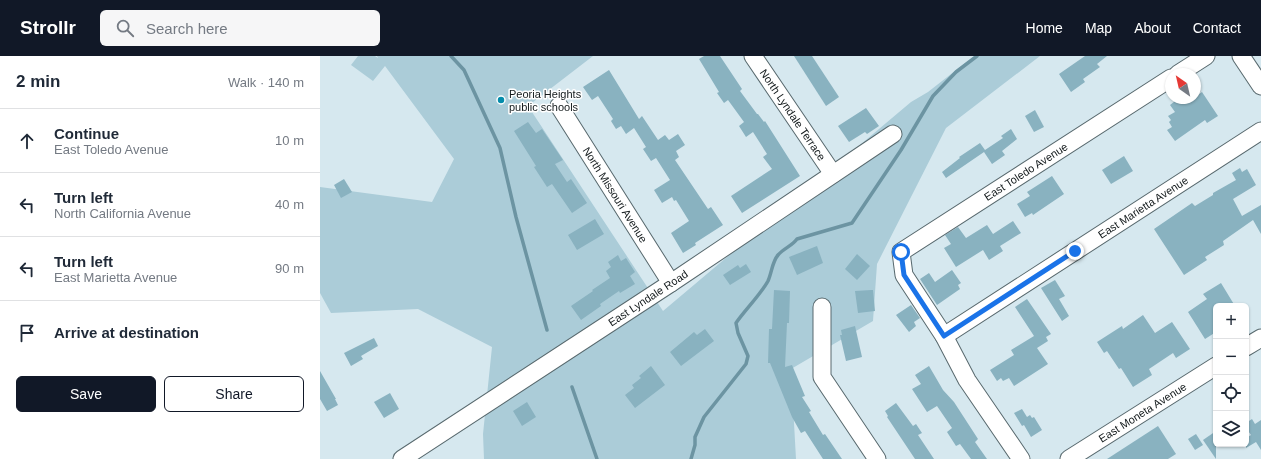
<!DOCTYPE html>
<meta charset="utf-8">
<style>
body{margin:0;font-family:Helvetica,sans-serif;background:#f6f6f7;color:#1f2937}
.controls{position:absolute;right:12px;bottom:12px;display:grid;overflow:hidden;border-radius:6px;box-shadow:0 1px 3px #0004}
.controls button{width:36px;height:36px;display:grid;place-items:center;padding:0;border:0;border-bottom:1px solid #e0e1e3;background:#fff;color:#1f2937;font:20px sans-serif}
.compass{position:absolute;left:845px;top:12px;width:36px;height:36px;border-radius:50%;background:#fff;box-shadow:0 1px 3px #0004;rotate:326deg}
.stop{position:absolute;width:12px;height:12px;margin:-9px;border:3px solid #1a73e8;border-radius:50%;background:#fff}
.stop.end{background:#1a73e8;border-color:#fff;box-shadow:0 1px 4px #0008}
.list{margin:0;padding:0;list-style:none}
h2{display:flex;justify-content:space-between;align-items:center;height:52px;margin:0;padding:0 16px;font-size:17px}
h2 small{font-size:13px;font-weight:400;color:#747a83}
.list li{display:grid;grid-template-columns:26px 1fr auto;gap:12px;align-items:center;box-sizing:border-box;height:64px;padding:0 16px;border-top:1px solid #e0e1e3}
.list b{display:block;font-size:15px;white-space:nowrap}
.list p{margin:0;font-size:13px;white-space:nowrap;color:#747a83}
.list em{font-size:13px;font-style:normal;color:#747a83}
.actions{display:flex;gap:8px;padding:12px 16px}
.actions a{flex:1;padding:9px 0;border:1px solid #111827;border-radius:6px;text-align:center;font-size:14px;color:#111827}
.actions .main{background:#111827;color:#fff}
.icon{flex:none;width:22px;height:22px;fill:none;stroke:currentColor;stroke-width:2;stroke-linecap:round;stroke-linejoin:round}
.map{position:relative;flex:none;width:941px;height:403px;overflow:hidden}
header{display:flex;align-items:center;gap:24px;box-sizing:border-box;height:56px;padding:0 20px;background:#111827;color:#fff}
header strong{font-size:19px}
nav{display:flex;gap:22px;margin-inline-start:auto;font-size:14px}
.search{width:280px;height:36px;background:#f6f6f7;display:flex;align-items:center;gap:10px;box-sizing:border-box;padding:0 14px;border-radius:6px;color:#747a83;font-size:15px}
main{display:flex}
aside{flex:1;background:#fff}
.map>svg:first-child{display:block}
.green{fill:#abccd8}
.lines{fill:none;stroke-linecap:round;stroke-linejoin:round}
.stream{stroke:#6c94a2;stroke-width:3.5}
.building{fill:#89b2c0}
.minor-casing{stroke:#58696e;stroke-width:19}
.minor{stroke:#fff;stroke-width:17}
.route{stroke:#1a73e8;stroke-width:5}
.poi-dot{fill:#048cab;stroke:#fff;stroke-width:1.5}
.labels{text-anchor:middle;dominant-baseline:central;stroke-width:3;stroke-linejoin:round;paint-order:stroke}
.poi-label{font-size:11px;fill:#131a1c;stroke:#fff;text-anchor:start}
.street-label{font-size:11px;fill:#131a1c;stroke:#fff}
</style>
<header>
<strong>Strollr</strong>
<div class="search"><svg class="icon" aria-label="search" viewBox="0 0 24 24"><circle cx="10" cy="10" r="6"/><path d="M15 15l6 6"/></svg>Search here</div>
<nav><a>Home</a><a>Map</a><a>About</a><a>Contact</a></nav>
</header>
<main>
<aside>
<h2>2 min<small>Walk · 140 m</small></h2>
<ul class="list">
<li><svg class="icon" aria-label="ahead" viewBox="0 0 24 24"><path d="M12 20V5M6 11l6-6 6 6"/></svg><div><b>Continue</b><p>East Toledo Avenue</p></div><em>10 m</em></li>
<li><svg class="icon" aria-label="left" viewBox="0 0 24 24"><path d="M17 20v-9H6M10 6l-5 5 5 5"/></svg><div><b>Turn left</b><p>North California Avenue</p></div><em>40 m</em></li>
<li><svg class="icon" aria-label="left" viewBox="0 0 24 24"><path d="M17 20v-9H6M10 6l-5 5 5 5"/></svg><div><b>Turn left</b><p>East Marietta Avenue</p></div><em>90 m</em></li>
<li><svg class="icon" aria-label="arrive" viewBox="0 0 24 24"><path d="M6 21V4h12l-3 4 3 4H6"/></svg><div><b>Arrive at destination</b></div></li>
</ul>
<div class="actions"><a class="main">Save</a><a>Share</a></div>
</aside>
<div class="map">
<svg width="941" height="403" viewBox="0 0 941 403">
<rect width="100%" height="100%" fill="#d6e8ef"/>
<!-- green -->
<path class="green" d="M 38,0 L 55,0 L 58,2 L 57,0 L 273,0 L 208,50 L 343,255 L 591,46 L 608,36 L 654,0 L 720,0 L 626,72 L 557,208 L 553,265 L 471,313 L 476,403 L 164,403 L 163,378 L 172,291 L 98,253 L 11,257 L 0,237 L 0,131 L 112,146 L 134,103 L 65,10 L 53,25 L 31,9 Z"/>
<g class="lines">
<!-- stream -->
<g class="stream">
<path d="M 131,0 L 144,14 L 180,92 L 196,161 L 227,274"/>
<path d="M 252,331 L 277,403"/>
<path d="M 371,403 L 375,389 L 375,381 L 384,361 L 426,308 L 428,300 L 418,277 L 416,267 C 425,254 441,238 448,225 C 452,216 452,206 458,199 C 464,192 472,190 477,183 L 532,167 L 581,94 L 613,40 L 636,16 L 657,0"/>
</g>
</g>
<!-- building -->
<g class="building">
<path d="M 384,0 L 400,0 L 422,33 L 420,35 L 437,58 L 438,58 L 444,66 L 445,65 L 480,120 L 422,157 L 411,140 L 452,113 L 443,101 L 447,98 L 433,76 L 426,81 L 419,70 L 424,66 L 408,44 L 404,47 L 397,37 L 399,36 L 379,3 Z"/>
<path d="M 474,0 L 492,0 L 519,41 L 506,50 Z"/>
<path d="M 765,0 L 787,0 L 777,8 L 780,11 L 763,23 L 765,26 L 751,36 L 739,18 Z"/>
<path d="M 289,14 L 319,63 L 322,60 L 338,84 L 345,79 L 349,84 L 358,78 L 365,89 L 356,95 L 359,101 L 355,104 L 388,153 L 391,151 L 403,169 L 375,187 L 376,189 L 363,197 L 351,177 L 369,165 L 356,144 L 354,145 L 352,141 L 342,147 L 334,134 L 350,124 L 336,102 L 331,105 L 323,93 L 326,91 L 314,72 L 306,78 L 301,70 L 296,73 L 291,65 L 293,63 L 278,40 L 272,44 L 263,31 Z"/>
<path d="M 882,36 L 898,60 L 887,67 L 885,64 L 855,85 L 847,74 L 852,71 L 849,66 L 851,64 L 848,60 L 855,56 L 850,49 L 859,42 L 875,42 L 875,41 Z"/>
<path d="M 546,52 L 559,70 L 547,78 L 545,76 L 529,86 L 518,70 Z"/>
<path d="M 715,54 L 724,71 L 714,76 L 705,60 Z"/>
<path d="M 208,66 L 216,77 L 222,73 L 243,104 L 235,108 L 247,126 L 251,123 L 267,147 L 252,157 L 232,128 L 227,131 L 214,111 L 216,110 L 194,75 Z"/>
<path d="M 691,73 L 697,83 L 682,95 L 685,99 L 672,108 L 664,96 L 626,122 L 622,116 L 640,102 L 639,101 L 660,87 L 665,94 L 683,82 L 681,80 Z"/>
<path d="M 804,100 L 813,115 L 791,128 L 782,114 Z"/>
<path d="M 920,112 L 922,116 L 927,113 L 936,129 L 913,143 L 922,160 L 941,149 L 941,178 L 933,164 L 903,185 L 904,189 L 885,201 L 887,204 L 864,219 L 834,173 L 872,147 L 875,150 L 893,139 L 893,137 L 916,124 L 912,117 Z"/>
<path d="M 732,120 L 744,138 L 713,159 L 712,157 L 705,161 L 697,148 L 710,140 L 707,136 Z"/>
<path d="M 24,123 L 32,136 L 21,142 L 14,129 Z"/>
<path d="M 275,163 L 284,178 L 257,194 L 248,179 Z"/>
<path d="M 693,165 L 701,177 L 680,190 L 683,195 L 669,204 L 663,194 L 636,211 L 624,192 L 631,188 L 625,179 L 638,171 L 646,182 L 667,169 L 673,178 Z"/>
<path d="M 497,190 L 503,207 L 477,219 L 469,201 Z"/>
<path d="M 537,198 L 550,210 L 537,224 L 525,213 Z"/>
<path d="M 298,199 L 301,205 L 306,202 L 315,216 L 310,220 L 315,228 L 300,237 L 299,235 L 280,248 L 281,250 L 261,264 L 251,250 L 273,235 L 272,234 L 290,222 L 286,215 L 291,211 L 288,206 Z"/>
<path d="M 426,208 L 431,216 L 410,229 L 403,219 L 418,209 L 420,212 Z"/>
<path d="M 632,214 L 641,227 L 638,229 L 640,233 L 617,249 L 600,223 L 609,217 L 615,226 Z"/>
<path d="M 735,224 L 745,240 L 739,243 L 749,260 L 742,265 L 721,232 Z"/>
<path d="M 901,227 L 915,250 L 896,250 L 896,276 L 885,283 L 868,256 L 887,243 L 883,238 Z"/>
<path d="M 454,234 L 470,235 L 469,267 L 467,267 L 465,311 L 472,309 L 485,340 L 482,341 L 491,355 L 489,356 L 503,379 L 505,378 L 522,403 L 503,403 L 485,375 L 481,377 L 472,361 L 450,307 L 448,307 L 449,273 L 452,273 Z"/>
<path d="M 551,234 L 553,234 L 555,255 L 538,257 L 535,235 Z"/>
<path d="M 707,243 L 731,278 L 726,281 L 728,285 L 717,292 L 728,308 L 694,330 L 689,322 L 683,325 L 681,322 L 677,325 L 670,314 L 694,299 L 691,294 L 714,280 L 695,251 Z"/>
<path d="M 591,249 L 600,262 L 594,266 L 596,270 L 589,276 L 576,259 Z"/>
<path d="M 823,259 L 835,277 L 852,266 L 870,293 L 856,302 L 853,297 L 829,313 L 832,319 L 813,331 L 801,312 L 799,313 L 787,295 L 784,297 L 777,286 L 802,270 L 803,273 Z"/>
<path d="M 535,270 L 542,301 L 526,305 L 520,279 L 522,279 L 521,274 Z"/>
<path d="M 385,273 L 394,285 L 361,310 L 350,296 L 374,276 L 377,279 Z"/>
<path d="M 54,282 L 58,290 L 41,300 L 43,303 L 31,310 L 24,297 Z"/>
<path d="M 331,310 L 345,329 L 315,352 L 305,339 L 314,332 L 312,329 L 321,322 L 319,320 Z"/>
<path d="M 609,310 L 623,334 L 634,346 L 658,383 L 655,386 L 667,403 L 651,403 L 640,388 L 636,390 L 627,376 L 632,372 L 617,350 L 607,356 L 592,333 L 601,328 L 595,319 Z"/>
<path d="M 0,315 L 16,343 L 15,343 L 18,349 L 7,355 L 0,343 Z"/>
<path d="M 70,337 L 79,353 L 64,362 L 54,346 Z"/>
<path d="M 207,346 L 216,361 L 202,370 L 193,355 Z"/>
<path d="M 576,347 L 593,370 L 596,368 L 602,377 L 598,379 L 614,403 L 595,403 L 567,361 L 568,360 L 565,355 Z"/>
<path d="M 702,353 L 707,361 L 710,359 L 712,362 L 714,361 L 722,374 L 711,381 L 704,369 L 702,370 L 694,357 Z"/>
<path d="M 932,363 L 935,368 L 941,364 L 941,394 L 936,386 L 926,392 L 926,382 L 931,379 L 926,372 L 926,367 Z"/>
<path d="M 838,370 L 856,398 L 848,403 L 787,403 Z"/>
<path d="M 896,375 L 896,403 L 883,384 Z"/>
<path d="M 876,378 L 883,389 L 875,394 L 868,383 Z"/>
</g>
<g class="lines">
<defs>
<g id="minor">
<path id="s1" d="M 433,0 L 513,118"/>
<path d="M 921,0 L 941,30"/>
<path d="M 858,18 L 886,0"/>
<path id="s2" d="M 239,50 L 351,227"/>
<path d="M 502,251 L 502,321 L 557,403"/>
<path id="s3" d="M 624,280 L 941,75"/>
<path d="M 926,291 L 941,282"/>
<path id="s4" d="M 82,403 L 351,227 L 573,78"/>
<path id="s5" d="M 701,403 L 647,324 L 624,280 L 584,219 L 581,196 L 851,22"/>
<path id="s6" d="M 749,403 L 896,310"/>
</g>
</defs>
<!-- minor casing -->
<use href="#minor" class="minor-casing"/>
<!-- minor -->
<use href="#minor" class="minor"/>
</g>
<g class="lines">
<!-- route -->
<path class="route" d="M 581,196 L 584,219 L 624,280 L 755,195"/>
</g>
<!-- markers -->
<circle class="poi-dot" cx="181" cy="44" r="4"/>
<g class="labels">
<!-- poi labels -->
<g class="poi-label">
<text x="189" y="38">Peoria Heights<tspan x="189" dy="13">public schools</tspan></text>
</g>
<!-- street labels -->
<g class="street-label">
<text stroke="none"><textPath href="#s1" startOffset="71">North Lyndale Terrace</textPath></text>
<text stroke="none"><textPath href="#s5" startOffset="390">East Toledo Avenue</textPath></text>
<text stroke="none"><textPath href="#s2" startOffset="105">North Missouri Avenue</textPath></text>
<text stroke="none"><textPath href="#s3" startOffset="237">East Marietta Avenue</textPath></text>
<text stroke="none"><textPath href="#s4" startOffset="294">East Lyndale Road</textPath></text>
<text stroke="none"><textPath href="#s6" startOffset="87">East Moneta Avenue</textPath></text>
</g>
</g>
</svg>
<div class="controls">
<button>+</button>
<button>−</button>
<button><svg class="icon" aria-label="locate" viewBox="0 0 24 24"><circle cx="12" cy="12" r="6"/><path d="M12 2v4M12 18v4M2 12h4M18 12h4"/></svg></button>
<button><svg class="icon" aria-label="layers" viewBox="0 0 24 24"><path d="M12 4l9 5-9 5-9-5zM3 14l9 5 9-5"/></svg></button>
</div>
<svg class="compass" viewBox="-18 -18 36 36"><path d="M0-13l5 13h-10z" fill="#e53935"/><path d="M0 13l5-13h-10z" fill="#747a83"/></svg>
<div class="stop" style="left:581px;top:196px"></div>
<div class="stop end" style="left:755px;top:195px"></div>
</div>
</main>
